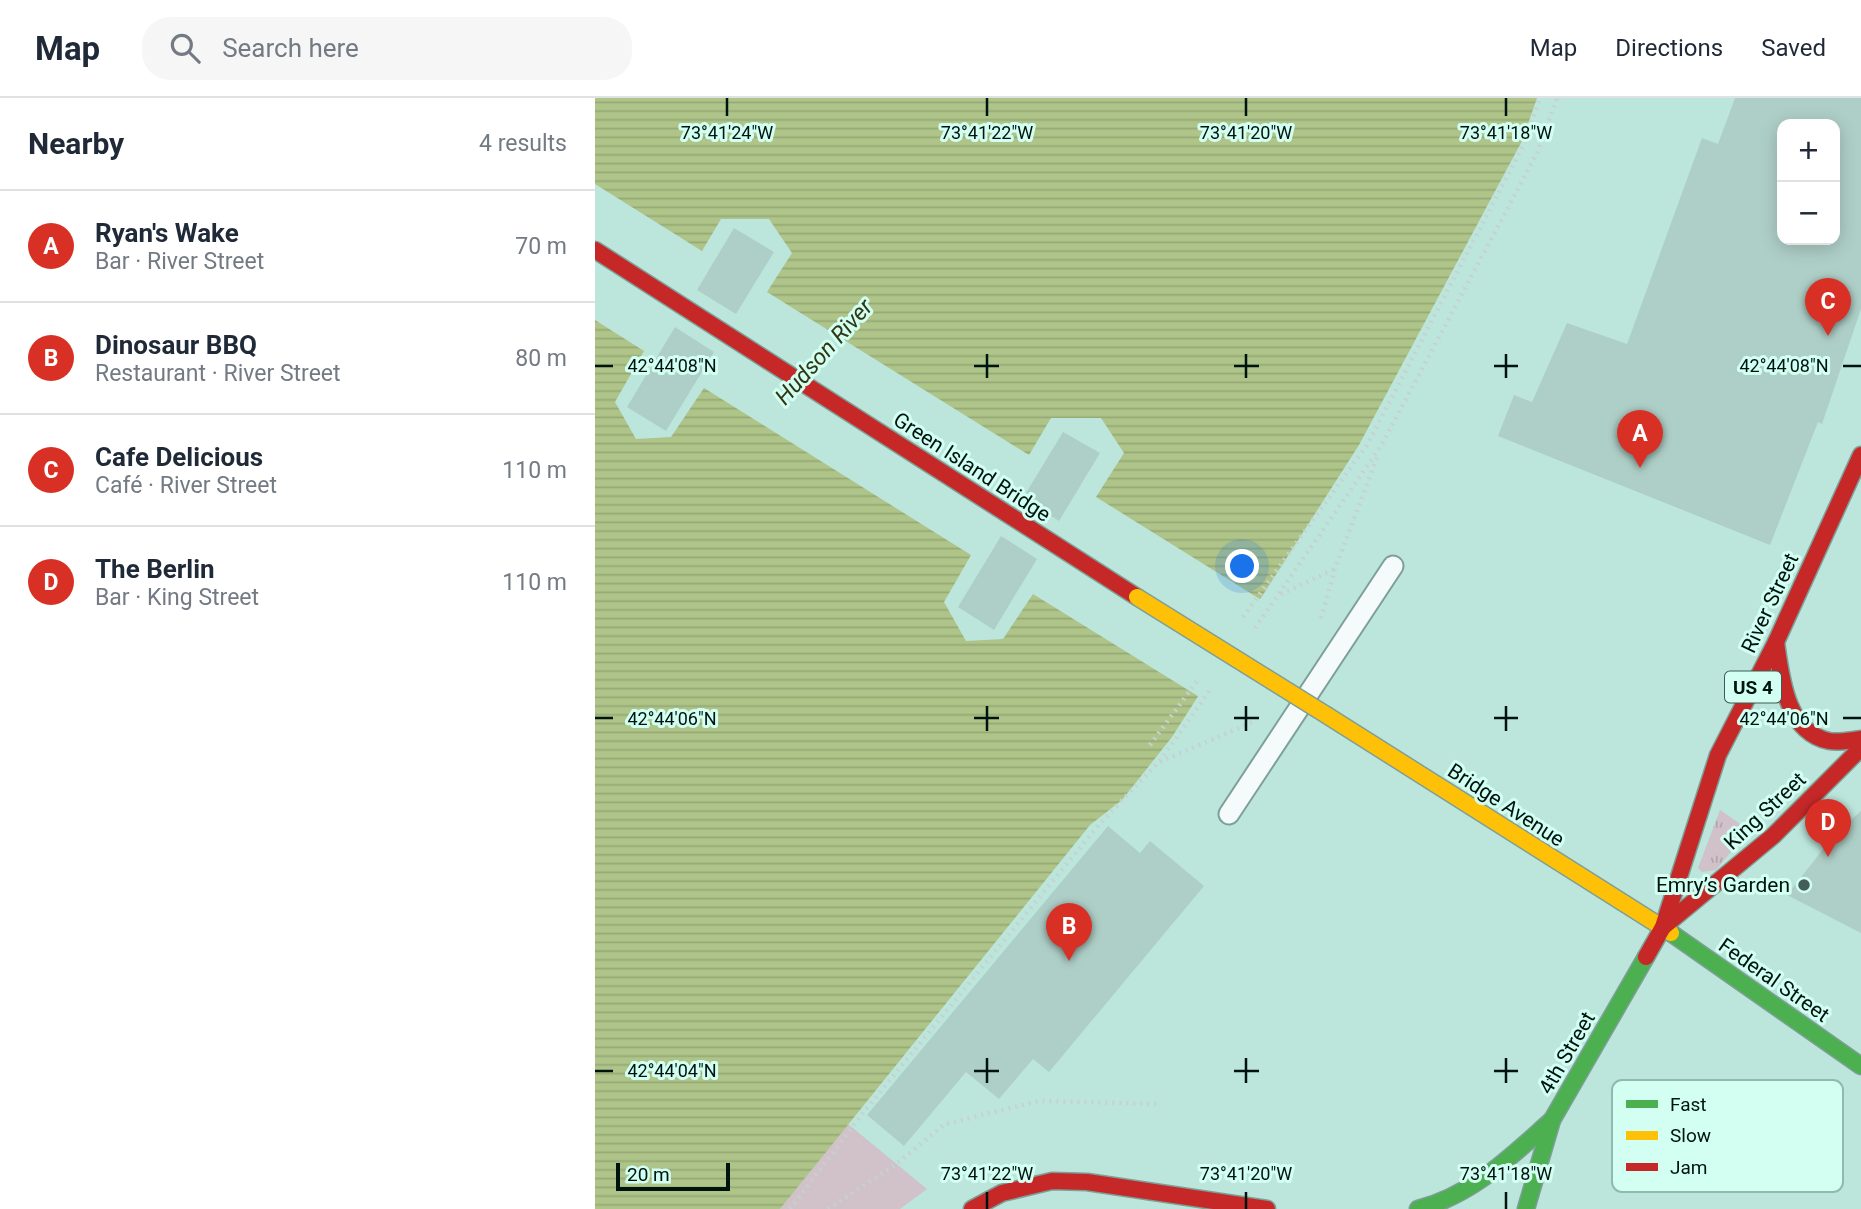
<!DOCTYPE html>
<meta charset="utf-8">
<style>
body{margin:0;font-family:Roboto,sans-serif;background:#f6f6f7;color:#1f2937}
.controls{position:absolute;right:21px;top:21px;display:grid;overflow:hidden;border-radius:14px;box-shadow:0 4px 18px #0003}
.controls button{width:63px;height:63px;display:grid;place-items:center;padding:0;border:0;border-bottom:2px solid #e0e1e3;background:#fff;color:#1f2937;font:35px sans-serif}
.scale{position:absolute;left:21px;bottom:18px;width:114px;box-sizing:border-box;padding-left:7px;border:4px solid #00140f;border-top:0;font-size:19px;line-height:24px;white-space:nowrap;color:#00140f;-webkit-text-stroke:5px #d2fff2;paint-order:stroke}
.you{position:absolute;left:648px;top:469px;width:24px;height:24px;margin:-18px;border:5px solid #fff;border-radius:50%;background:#1a73e8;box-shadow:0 0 0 10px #1a73e833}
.badge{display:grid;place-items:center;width:46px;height:46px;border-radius:50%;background:#d93025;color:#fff;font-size:23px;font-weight:700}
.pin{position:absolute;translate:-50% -58px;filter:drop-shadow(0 2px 4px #0008)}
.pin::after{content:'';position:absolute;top:37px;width:24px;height:21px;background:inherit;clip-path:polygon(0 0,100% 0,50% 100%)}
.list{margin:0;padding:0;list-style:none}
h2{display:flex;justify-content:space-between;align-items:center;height:91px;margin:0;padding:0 28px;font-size:30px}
h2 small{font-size:23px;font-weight:400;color:#747a83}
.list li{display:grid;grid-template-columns:46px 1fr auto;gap:21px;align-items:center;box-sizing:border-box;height:112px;padding:0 28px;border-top:2px solid #e0e1e3}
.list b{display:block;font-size:26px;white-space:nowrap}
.list p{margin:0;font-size:23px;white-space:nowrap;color:#747a83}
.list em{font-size:23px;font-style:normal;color:#747a83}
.icon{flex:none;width:38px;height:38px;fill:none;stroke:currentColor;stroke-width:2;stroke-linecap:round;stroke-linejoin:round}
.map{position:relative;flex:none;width:1266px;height:1111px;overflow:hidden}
header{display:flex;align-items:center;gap:42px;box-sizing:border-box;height:98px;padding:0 35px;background:#fff;border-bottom:2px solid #e0e1e3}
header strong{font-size:33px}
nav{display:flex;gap:38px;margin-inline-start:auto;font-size:24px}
.search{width:490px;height:63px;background:#f6f6f7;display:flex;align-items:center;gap:18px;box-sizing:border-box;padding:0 24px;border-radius:28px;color:#747a83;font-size:26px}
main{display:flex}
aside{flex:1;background:#fff}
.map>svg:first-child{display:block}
.grass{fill:url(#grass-tufts)}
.green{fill:#d1c1c9}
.water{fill:url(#water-rules)}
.pier{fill:#bce6dc}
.building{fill:#aecfc7;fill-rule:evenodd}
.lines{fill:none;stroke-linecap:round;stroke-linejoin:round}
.lane-casing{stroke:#7d9f97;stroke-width:23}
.fast-casing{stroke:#7d9f97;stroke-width:19}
.slow-casing{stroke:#7d9f97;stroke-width:19}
.jam-casing{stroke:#7d9f97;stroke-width:19}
.path{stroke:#c6d2cf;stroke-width:4.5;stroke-dasharray:2 5;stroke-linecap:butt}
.lane{stroke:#f5fbfa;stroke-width:19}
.fast{stroke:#4caf50;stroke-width:16}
.slow{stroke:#ffc107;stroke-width:16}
.jam{stroke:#c62828;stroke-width:16}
.slow-bridge-casing{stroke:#7d9f97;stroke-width:19;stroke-linecap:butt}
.slow-bridge{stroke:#ffc107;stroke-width:16}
.ticks{fill:none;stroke:#00140f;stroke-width:2.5}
.poi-dot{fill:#425e57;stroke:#d2fff2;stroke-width:2.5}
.labels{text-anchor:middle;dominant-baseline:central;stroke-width:6;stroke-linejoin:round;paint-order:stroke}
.shield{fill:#d2fff2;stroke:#3f5a53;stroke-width:2}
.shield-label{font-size:19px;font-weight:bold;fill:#00140f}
.street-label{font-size:21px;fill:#00140f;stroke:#d2fff2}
.poi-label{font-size:21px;fill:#00140f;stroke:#d2fff2;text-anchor:end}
.water-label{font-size:23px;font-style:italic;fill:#313613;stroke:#d2fff2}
.key{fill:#d2fff2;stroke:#93b8ae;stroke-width:2}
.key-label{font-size:19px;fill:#00140f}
.ticks-label{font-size:18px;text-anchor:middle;fill:#00140f;stroke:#d2fff2;stroke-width:6;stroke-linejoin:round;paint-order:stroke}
</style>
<header>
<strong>Map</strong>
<div class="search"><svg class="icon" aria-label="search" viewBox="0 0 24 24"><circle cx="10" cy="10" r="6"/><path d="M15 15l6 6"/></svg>Search here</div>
<nav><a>Map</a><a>Directions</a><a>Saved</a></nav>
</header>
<main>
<aside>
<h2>Nearby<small>4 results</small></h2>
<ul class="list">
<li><span class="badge">A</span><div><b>Ryan's Wake</b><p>Bar · River Street</p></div><em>70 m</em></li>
<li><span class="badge">B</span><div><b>Dinosaur BBQ</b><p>Restaurant · River Street</p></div><em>80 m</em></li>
<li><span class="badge">C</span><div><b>Cafe Delicious</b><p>Café · River Street</p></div><em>110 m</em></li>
<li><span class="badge">D</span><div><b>The Berlin</b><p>Bar · King Street</p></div><em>110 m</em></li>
</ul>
</aside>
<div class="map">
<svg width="1266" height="1111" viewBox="0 0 1266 1111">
<defs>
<pattern id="grass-tufts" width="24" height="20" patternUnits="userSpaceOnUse" patternTransform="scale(1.75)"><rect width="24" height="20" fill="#d1c1c9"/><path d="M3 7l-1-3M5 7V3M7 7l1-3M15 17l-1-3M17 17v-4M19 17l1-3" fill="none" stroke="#b2a5ab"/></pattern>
<pattern id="water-rules" width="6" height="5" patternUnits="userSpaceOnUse" patternTransform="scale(1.75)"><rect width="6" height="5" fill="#afc489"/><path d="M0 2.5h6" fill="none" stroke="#95a875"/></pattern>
</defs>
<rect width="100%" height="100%" fill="#bce6dc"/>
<!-- grass -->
<path class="grass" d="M 1125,712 L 1154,732 L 1121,772 L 1107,774 L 1103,770 Z"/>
<!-- green -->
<path class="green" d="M 253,1026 L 332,1091 L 305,1111 L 185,1111 Z"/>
<!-- water -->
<path class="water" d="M 0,0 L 942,0 L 927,43 L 764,347 L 577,639 L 527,702 L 495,727 L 185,1111 L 0,1111 Z"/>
<!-- pier -->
<path class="pier" d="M 0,86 L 107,153 L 126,121 L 174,121 L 197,155 L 172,194 L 434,357 L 456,320 L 506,320 L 529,355 L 501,399 L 668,503 L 606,600 L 438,496 L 408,541 L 371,543 L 349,504 L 376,457 L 109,290 L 76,339 L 41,341 L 20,304 L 49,253 L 0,222 Z"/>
<!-- building -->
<g class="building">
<path d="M 1140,0 L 1266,0 L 1266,211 L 1227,326 L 1223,324 L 1175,447 L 903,338 L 919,297 L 937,304 L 972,225 L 1032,246 L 1107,40 L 1123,46 ZM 1187,26 L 1240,26 L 1240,142 L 1187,142 Z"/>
<path d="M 139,130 L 179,154 L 141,216 L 102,192 Z"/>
<path d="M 80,229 L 119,254 L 71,333 L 32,309 Z"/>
<path d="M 468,334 L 505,355 L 464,423 L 428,400 Z"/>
<path d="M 406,438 L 442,461 L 399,532 L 363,509 Z"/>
<path d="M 1266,713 L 1266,835 L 1192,797 L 1240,736 Z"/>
<path d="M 513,728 L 545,755 L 555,743 L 609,788 L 454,974 L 438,961 L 404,1001 L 371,974 L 309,1048 L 272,1017 Z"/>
</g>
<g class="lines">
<defs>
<path id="lane" d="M 634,716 L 798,468"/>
<g id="fast">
<path d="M 1076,835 L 1266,968"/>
<path d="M 823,1111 C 878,1097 916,1058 957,1022"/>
<path d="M 931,1111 L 957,1022 L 1051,859"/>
</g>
<path id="slow" d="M 733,618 L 1076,835"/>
<g id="jam">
<path d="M 0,152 L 542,499"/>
<path d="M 1181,544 C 1186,579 1191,634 1234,643 C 1244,645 1256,642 1266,641"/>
<path d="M 1068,829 L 1178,738 L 1266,650"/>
<path d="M 1051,859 L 1068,829 L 1123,657 L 1181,544 L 1266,357"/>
<path d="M 377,1111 L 407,1095 L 457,1083 L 492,1084 L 672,1111"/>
</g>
</defs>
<!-- lane casing -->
<use href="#lane" class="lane-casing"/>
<!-- fast casing -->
<use href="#fast" class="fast-casing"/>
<!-- slow casing -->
<use href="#slow" class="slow-casing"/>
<!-- jam casing -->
<use href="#jam" class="jam-casing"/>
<!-- path -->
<g class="path">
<path d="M 686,496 L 740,471"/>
<path d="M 648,519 L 772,347 L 929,46 L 945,0"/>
<path d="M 726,520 L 740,471 L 783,357"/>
<path d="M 660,530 L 786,348 L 942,55 L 962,0"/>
<path d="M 555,647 L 602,583"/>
<path d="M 565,664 L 660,623"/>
<path d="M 195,1111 L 268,1015 L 506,724 L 564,664 L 616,591"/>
<path d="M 233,1111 L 300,1067 L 350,1026 L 444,1003 L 563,1006"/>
</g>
<!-- lane -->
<use href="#lane" class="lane"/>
<!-- fast -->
<use href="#fast" class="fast"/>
<!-- slow -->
<use href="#slow" class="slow"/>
<!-- jam -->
<use href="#jam" class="jam"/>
<defs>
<path id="slow-bridge" d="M 542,499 L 733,618"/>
</defs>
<!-- slow-bridge casing -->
<use href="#slow-bridge" class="slow-bridge-casing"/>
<!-- slow-bridge -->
<use href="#slow-bridge" class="slow-bridge"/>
</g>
<!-- ticks -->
<path class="ticks" d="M 132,0 L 132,18M 392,0 L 392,18M 651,0 L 651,18M 911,0 L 911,18M 392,256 L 392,280M 651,256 L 651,280M 911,256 L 911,280M 0,268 L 18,268M 379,268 L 404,268M 639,268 L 664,268M 899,268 L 923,268M 1248,268 L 1266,268M 392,608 L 392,633M 651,608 L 651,633M 911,608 L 911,633M 0,620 L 18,620M 379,620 L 404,620M 639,620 L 664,620M 899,620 L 923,620M 1248,620 L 1266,620M 392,960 L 392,985M 651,960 L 651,985M 911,960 L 911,985M 0,973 L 18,973M 379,973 L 404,973M 639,973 L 664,973M 899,973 L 923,973M 392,1094 L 392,1111M 651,1094 L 651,1111M 911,1094 L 911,1111"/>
<!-- markers -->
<circle class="poi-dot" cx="1209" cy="787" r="7"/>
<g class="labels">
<!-- shield labels -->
<rect class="shield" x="1130" y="573.5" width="56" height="31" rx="5"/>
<g class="shield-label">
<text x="1158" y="589">US 4</text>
</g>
<!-- street labels -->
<g class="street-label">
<text transform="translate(377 369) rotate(33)">Green Island Bridge</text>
<text transform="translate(1175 505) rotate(-65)">River Street</text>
<text transform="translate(911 707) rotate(33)">Bridge Avenue</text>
<text transform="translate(1170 713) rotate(-43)">King Street</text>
<text transform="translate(1179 882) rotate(35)">Federal Street</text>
<text transform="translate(972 955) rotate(-60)">4th Street</text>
</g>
<!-- poi labels -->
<g class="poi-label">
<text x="1195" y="787">Emry’s Garden</text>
</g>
<!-- water labels -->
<g class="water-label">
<text transform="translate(229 254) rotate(-48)">Hudson River</text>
</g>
</g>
<!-- legend -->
<rect x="1017" y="982" width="231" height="112" rx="10" class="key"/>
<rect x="1031" y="1002" width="32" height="8" fill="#4caf50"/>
<rect x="1031" y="1033" width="32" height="9" fill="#ffc107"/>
<rect x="1031" y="1065" width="32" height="8" fill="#c62828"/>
<g class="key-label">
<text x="1075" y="1013">Fast</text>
<text x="1075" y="1044">Slow</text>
<text x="1075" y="1076">Jam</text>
</g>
<g class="ticks-label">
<text x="132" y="41">73°41'24"W</text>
<text x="392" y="41">73°41'22"W</text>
<text x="651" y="41">73°41'20"W</text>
<text x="911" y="41">73°41'18"W</text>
<text x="77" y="274">42°44'08"N</text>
<text x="1189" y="274">42°44'08"N</text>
<text x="77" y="627">42°44'06"N</text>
<text x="1189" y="627">42°44'06"N</text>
<text x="77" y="979">42°44'04"N</text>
<text x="392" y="1082">73°41'22"W</text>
<text x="651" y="1082">73°41'20"W</text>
<text x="911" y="1082">73°41'18"W</text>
</g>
</svg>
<div class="controls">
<button>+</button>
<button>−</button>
</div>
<div class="scale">20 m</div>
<div class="you"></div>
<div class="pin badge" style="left:1045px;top:370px">A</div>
<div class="pin badge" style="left:474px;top:863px">B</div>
<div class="pin badge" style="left:1233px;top:238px">C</div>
<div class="pin badge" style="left:1233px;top:759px">D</div>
</div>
</main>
